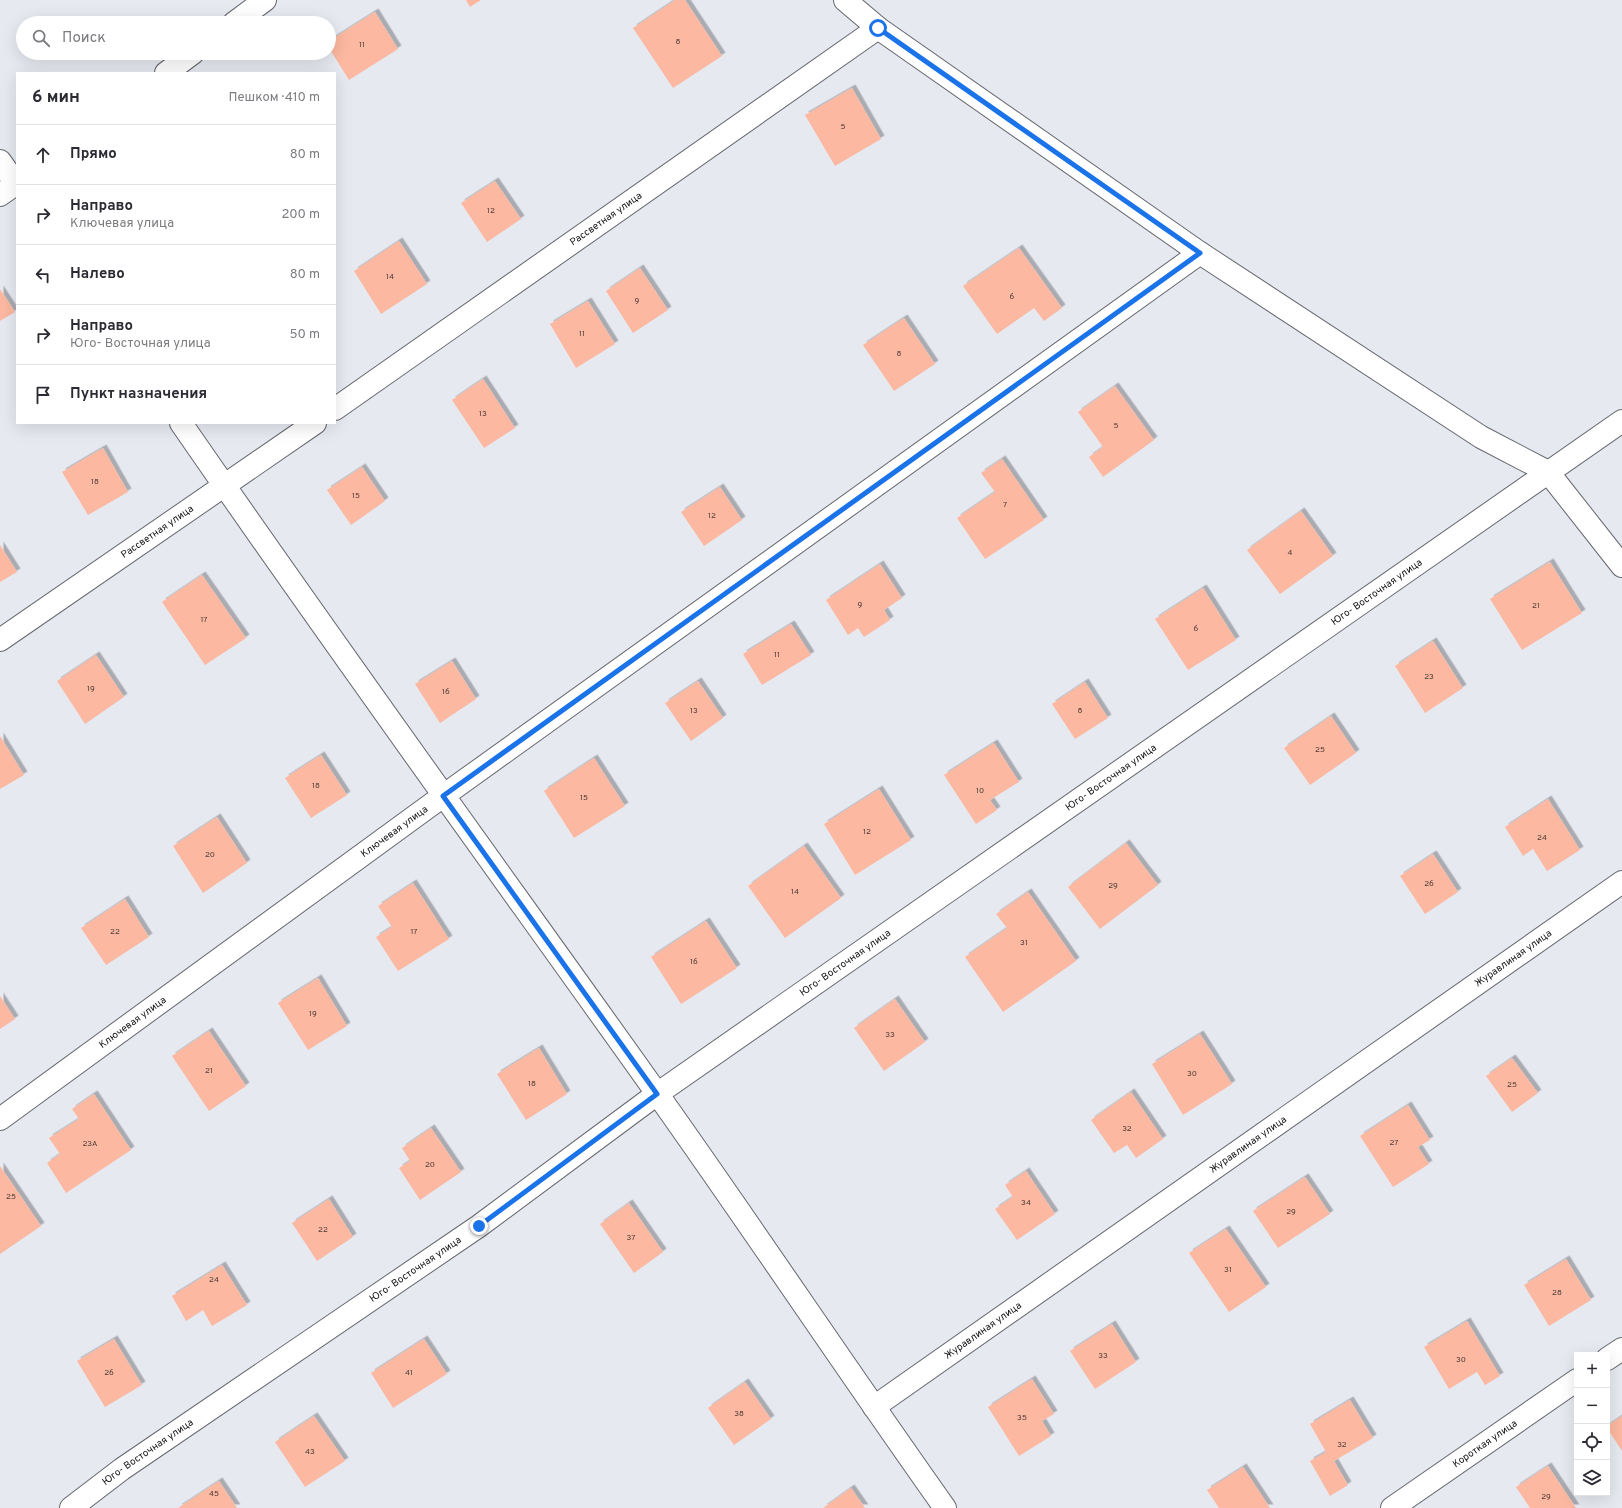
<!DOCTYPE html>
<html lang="ru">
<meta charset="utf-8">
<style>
body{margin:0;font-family:Overpass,sans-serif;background:#f2f2f3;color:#2b2b33}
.controls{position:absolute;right:12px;bottom:12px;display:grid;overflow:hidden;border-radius:0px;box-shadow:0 4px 16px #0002}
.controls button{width:36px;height:36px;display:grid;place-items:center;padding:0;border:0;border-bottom:1px solid #e1e1e2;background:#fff;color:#2b2b33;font:20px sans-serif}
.stop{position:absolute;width:12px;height:12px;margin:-9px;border:3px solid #1a73e8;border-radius:50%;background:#fff}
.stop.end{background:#1a73e8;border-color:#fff;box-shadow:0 1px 4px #0008}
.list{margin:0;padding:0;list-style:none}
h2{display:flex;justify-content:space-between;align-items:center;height:52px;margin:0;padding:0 16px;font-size:17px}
h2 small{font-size:13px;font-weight:400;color:#7c7c81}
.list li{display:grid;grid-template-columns:26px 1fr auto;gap:12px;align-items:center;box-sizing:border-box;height:60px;padding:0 16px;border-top:1px solid #e1e1e2}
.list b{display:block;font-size:15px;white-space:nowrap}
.list p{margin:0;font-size:13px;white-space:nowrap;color:#7c7c81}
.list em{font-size:13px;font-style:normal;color:#7c7c81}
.icon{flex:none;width:22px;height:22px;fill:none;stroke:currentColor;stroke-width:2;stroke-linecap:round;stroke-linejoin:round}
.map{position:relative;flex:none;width:1622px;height:1508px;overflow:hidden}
.search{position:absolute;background:#fff;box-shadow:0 4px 16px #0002;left:16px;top:16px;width:320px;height:44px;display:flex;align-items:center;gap:10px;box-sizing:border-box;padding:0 14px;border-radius:22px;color:#7c7c81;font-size:15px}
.panel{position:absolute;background:#fff;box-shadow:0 4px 16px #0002;left:16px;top:72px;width:320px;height:352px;border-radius:0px}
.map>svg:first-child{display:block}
.building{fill:#fcb8a0;filter:url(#shadow)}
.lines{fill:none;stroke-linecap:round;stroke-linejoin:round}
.street-casing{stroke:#65676e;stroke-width:24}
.street{stroke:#fff;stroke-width:22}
.route{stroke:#1a73e8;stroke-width:5}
.labels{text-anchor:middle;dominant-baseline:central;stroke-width:3.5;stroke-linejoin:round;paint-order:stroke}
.number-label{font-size:8px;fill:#4b3b37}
.street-label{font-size:10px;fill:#101114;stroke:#fff}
</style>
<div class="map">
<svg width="1622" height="1508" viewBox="0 0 1622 1508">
<defs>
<filter id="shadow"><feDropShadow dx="3.5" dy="-3.5" stdDeviation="0" flood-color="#0004"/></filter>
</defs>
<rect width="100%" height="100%" fill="#e7e9f1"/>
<!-- building -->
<g class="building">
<path d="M 466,0 L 481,0 L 470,7 Z"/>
<path d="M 675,0 L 685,0 L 722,56 L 673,88 L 633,28 Z"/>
<path d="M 375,12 L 398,49 L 349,80 L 329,48 L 329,41 Z"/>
<path d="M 852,88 L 881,139 L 835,166 L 805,115 Z"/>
<path d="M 495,181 L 521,219 L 487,242 L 461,203 Z"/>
<path d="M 399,241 L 427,284 L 381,314 L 354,271 Z"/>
<path d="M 1019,248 L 1062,308 L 1044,321 L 1034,308 L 997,334 L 963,286 Z"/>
<path d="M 640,268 L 668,310 L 633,333 L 606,291 Z"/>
<path d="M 0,289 L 15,312 L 0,321 Z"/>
<path d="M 588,301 L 615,344 L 576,368 L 550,324 Z"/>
<path d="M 904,318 L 935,364 L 894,391 L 863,345 Z"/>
<path d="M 483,379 L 515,428 L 484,448 L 452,400 Z"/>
<path d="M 1115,386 L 1154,440 L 1103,477 L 1089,457 L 1103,447 L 1078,412 Z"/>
<path d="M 103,448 L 128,492 L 88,515 L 62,472 Z"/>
<path d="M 1002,459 L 1044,520 L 985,559 L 957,518 L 995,492 L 981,473 Z"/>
<path d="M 362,467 L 385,501 L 351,525 L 327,490 Z"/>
<path d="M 720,487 L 742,520 L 704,546 L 681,512 Z"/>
<path d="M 1301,511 L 1333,556 L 1280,594 L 1247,550 Z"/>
<path d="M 0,545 L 17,572 L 0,582 Z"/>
<path d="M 1550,562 L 1582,613 L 1522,650 L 1490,599 Z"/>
<path d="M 880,564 L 902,598 L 884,610 L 890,620 L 864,637 L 858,628 L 848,635 L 826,600 Z"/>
<path d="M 202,575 L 246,638 L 205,665 L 162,602 Z"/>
<path d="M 1203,588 L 1236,640 L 1188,670 L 1155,619 Z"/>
<path d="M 791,624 L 811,655 L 762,685 L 743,654 Z"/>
<path d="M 1433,641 L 1463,688 L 1425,713 L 1395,666 Z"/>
<path d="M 96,655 L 124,697 L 85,724 L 57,681 Z"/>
<path d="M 452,661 L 476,699 L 440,723 L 415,684 Z"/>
<path d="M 698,681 L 723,718 L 691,741 L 665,703 Z"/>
<path d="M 1085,682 L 1108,718 L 1075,739 L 1052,704 Z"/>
<path d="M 1331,716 L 1356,753 L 1310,785 L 1284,748 Z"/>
<path d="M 0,736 L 24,775 L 0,789 Z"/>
<path d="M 994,743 L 1019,782 L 990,800 L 997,810 L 976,824 L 944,775 Z"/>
<path d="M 321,755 L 347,795 L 311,818 L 285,778 Z"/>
<path d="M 594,758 L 625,806 L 574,838 L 544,791 Z"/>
<path d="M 879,789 L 911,840 L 855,875 L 824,824 Z"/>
<path d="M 1548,799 L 1580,850 L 1547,871 L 1533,849 L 1523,856 L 1505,827 Z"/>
<path d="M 217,817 L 247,863 L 203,893 L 173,846 Z"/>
<path d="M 1126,843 L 1158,885 L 1100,929 L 1068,887 Z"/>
<path d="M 804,846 L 841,898 L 785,938 L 748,886 Z"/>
<path d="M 1433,854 L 1458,892 L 1425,914 L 1400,876 Z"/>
<path d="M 413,883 L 449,939 L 398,971 L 376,937 L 392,927 L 378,906 Z"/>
<path d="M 1028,892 L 1076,961 L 1003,1012 L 965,957 L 1007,928 L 996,914 Z"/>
<path d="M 125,899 L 149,937 L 106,965 L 81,928 Z"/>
<path d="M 706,921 L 737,968 L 681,1004 L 651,957 Z"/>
<path d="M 318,978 L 347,1026 L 308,1050 L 278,1003 Z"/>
<path d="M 0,996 L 15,1019 L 0,1029 Z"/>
<path d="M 895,999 L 925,1042 L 884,1071 L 854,1028 Z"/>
<path d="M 209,1031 L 246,1086 L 209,1111 L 172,1056 Z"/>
<path d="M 1200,1034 L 1232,1084 L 1183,1115 L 1152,1064 Z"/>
<path d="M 539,1048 L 567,1094 L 526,1120 L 497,1074 Z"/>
<path d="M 1512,1058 L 1538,1093 L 1512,1112 L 1486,1076 Z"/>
<path d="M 1131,1092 L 1163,1139 L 1136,1158 L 1127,1145 L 1114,1153 L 1091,1120 Z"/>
<path d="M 94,1094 L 131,1150 L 66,1193 L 47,1163 L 60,1154 L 49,1138 L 79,1119 L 72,1109 Z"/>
<path d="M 1408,1105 L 1430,1140 L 1418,1147 L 1429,1164 L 1393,1187 L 1360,1136 Z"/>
<path d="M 431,1128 L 461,1172 L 420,1200 L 399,1168 L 410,1161 L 402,1148 Z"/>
<path d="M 0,1166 L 41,1226 L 0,1254 Z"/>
<path d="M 1026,1171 L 1055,1214 L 1017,1240 L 995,1209 L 1013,1197 L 1005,1185 Z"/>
<path d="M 1305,1177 L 1330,1214 L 1278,1248 L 1253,1211 Z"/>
<path d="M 329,1199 L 353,1237 L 317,1261 L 292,1223 Z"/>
<path d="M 629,1203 L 663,1252 L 634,1273 L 600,1224 Z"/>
<path d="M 1226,1229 L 1266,1287 L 1229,1312 L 1189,1253 Z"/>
<path d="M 1566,1259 L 1591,1300 L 1549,1326 L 1524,1285 Z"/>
<path d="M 222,1265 L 247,1305 L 212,1326 L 203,1310 L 186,1321 L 172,1296 Z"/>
<path d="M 1467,1321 L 1500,1376 L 1485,1385 L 1477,1372 L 1449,1389 L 1424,1347 Z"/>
<path d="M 1112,1324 L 1136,1362 L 1095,1389 L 1070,1351 Z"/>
<path d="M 114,1339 L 142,1385 L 105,1407 L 77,1361 Z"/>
<path d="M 424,1339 L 447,1374 L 393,1408 L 371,1373 Z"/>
<path d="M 1032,1379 L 1054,1414 L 1042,1421 L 1051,1436 L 1019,1456 L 988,1407 Z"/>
<path d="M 745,1382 L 771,1419 L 734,1445 L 708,1408 Z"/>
<path d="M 1350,1400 L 1373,1438 L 1334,1461 L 1348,1485 L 1330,1496 L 1310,1461 L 1326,1452 L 1310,1424 Z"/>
<path d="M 314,1416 L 345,1461 L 305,1487 L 275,1442 Z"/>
<path d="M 1622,1416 L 1622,1451 L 1607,1428 L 1607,1426 Z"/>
<path d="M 1548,1466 L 1576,1508 L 1530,1508 L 1516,1487 Z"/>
<path d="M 1243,1467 L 1270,1508 L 1219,1508 L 1207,1490 Z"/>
<path d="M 219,1481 L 237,1508 L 178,1508 Z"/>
<path d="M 851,1488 L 865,1508 L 823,1508 Z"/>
</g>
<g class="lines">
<defs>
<g id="street">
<path d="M 845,0 L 878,28 L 1200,253 L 1481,437 L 1548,472 L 1622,566"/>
<path d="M 234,23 L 265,0"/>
<path d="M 166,73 L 193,53"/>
<path d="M 0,161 L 17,185"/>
<path d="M 0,195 L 17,183"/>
<path id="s1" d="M 335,409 L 878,28"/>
<path d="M 181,423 C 336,648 497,869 656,1092 C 754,1230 847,1370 945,1508"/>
<path id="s2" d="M 0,640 L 315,423"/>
<path id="s3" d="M 0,1119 L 443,796 L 1200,253"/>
<path d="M 1607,1359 L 1622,1349"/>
<path id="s4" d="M 874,1407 L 1622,882"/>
<path id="s5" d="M 71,1508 L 122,1469 L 479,1226 L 657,1094 L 1622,421"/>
<path id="s6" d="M 1392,1508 L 1577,1380"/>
</g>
</defs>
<!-- street casing -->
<use href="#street" class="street-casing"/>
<!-- street -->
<use href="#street" class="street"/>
</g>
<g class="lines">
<!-- route -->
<path class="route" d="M 479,1226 L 657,1094 L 443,796 L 1200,253 L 878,28"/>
</g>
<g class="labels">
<!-- number labels -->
<g class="number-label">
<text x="678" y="42">8</text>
<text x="362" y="45">11</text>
<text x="843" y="127">5</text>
<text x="491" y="211">12</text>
<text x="390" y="277">14</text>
<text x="1012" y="297">6</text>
<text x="637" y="301">9</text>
<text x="582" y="334">11</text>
<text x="899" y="354">8</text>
<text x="483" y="414">13</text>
<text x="1116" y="426">5</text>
<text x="95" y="482">18</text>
<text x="356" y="496">15</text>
<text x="1005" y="505">7</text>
<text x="712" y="516">12</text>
<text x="1290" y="553">4</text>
<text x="860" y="605">9</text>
<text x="1536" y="606">21</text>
<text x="204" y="620">17</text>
<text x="1196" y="629">6</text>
<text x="777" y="655">11</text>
<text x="1429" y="677">23</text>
<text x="91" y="689">19</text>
<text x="446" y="692">16</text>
<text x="694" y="711">13</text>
<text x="1080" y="711">8</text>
<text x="1320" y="750">25</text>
<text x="316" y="786">18</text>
<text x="980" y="791">10</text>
<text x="584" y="798">15</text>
<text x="867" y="832">12</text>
<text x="1542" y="838">24</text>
<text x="210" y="855">20</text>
<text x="1429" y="884">26</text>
<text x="1113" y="886">29</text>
<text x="795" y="892">14</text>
<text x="115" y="932">22</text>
<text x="414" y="932">17</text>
<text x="1024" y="943">31</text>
<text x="694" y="962">16</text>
<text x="313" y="1014">19</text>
<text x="890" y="1035">33</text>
<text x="209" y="1071">21</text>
<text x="1192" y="1074">30</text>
<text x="532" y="1084">18</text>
<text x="1512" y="1085">25</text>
<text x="1127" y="1129">32</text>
<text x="1394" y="1143">27</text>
<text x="90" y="1144">23А</text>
<text x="430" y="1165">20</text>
<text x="11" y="1197">25</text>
<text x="1026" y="1203">34</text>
<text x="1291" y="1212">29</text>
<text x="323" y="1230">22</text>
<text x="631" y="1238">37</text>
<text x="1228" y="1270">31</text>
<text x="214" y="1280">24</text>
<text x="1557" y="1293">28</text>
<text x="1103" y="1356">33</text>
<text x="1461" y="1360">30</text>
<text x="109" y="1373">26</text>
<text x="409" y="1373">41</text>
<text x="739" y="1414">38</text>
<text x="1022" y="1418">35</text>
<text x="1342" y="1445">32</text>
<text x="310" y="1452">43</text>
<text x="214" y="1494">45</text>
<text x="1546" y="1497">29</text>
</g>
<!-- street labels -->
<g class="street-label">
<text stroke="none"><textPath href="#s1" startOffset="331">Рассветная улица</textPath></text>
<text stroke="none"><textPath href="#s2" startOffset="191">Рассветная улица</textPath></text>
<text stroke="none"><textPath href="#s5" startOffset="1595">Юго- Восточная улица</textPath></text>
<text stroke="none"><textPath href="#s5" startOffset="1271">Юго- Восточная улица</textPath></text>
<text stroke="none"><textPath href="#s3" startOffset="488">Ключевая улица</textPath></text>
<text stroke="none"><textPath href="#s4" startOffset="781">Журавлиная улица</textPath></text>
<text stroke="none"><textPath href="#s5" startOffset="947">Юго- Восточная улица</textPath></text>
<text stroke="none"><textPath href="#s3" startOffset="164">Ключевая улица</textPath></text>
<text stroke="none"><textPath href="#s4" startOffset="457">Журавлиная улица</textPath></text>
<text stroke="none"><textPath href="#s5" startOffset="419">Юго- Восточная улица</textPath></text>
<text stroke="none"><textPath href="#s4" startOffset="133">Журавлиная улица</textPath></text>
<text stroke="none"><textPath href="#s6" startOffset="113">Короткая улица</textPath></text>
<text stroke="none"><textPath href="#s5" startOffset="95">Юго- Восточная улица</textPath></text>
</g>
</g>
</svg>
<div class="controls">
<button>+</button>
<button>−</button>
<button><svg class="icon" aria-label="locate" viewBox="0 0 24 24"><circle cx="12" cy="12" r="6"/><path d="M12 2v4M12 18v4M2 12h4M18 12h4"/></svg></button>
<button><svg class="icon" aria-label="layers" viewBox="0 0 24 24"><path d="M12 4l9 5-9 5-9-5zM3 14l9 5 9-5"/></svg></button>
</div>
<div class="stop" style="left:878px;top:28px"></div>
<div class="stop end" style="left:479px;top:1226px"></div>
<div class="search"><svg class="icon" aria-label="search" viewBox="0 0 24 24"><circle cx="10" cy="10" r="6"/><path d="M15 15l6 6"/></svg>Поиск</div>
<section class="panel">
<h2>6 мин<small>Пешком · 410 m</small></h2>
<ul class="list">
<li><svg class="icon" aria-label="ahead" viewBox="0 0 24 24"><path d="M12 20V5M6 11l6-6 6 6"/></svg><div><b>Прямо</b></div><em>80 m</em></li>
<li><svg class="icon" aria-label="right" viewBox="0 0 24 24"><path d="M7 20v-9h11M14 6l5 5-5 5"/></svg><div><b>Направо</b><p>Ключевая улица</p></div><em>200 m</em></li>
<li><svg class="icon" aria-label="left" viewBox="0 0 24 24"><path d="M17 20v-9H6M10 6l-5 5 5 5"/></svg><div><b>Налево</b></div><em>80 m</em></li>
<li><svg class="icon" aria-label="right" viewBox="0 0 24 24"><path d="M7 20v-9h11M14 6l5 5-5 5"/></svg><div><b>Направо</b><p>Юго- Восточная улица</p></div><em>50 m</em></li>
<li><svg class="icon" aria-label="arrive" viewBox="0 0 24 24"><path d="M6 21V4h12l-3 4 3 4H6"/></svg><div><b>Пункт назначения</b></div></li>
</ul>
</section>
</div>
